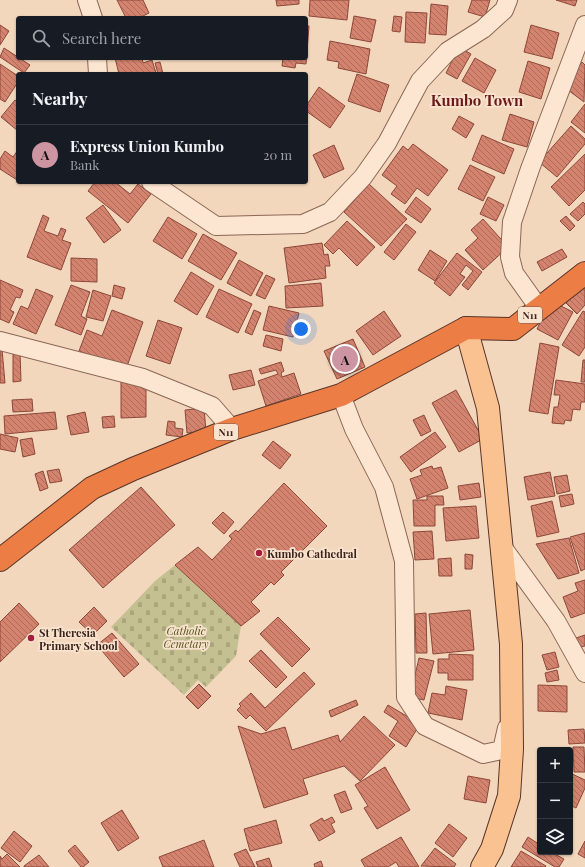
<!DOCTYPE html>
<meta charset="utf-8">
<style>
body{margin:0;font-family:"Playfair Display",serif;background:#242831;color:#f1f3f6}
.controls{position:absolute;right:12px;bottom:12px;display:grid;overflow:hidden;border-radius:4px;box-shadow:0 1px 3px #0004}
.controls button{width:36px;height:36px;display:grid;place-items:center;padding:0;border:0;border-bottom:1px solid #363941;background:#171b24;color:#f1f3f6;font:20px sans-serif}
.you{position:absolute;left:301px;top:329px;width:14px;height:14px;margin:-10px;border:3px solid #fff;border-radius:50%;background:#1a73e8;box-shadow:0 0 0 6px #1a73e833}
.badge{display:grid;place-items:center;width:26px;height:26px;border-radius:50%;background:#cd94a2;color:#111;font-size:13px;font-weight:700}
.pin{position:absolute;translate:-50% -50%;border:2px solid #fff;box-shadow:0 1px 4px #0006}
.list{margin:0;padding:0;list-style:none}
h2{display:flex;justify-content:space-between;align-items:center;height:52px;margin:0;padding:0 16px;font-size:17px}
h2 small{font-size:13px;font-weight:400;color:#9ea1a6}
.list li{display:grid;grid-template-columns:26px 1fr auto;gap:12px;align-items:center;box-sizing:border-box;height:60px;padding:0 16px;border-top:1px solid #363941}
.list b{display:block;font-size:15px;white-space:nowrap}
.list p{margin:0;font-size:13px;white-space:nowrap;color:#9ea1a6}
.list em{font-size:13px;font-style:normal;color:#9ea1a6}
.icon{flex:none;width:22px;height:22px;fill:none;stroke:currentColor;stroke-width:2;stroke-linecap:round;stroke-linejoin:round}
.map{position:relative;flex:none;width:585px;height:867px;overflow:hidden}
.search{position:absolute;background:#171b24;box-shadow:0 1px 3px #0004;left:16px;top:16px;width:292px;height:44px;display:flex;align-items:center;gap:10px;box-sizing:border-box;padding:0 14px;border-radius:4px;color:#9ea1a6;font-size:15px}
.panel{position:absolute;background:#171b24;box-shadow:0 1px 3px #0004;left:16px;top:72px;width:292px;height:112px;border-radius:4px}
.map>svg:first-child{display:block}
.cemetery{fill:url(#cemetery-stones)}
.building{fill:url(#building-back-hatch);stroke:#8d4738}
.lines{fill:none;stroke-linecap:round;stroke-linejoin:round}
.minor-casing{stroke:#8c6655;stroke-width:20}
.major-casing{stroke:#59352a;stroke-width:24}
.highway-casing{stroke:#59352a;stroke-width:24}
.minor{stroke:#fce6d1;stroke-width:18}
.major{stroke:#fac291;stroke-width:22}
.highway{stroke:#eb7d45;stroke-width:22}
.poi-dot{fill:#a11f3c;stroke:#f9e3ce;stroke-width:1.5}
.labels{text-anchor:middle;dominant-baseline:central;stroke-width:3.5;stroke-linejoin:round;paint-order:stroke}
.shield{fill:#f9e3ce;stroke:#735d51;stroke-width:1}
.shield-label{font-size:10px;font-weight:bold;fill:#3a231b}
.poi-label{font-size:11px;font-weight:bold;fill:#3a231b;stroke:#f9e3ce;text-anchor:start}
.park-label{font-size:11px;font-style:italic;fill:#56581f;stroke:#f9e3ce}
.district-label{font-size:15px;font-weight:bold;fill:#6b1617;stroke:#f9e3ce}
</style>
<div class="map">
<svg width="585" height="867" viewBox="0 0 585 867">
<defs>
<pattern id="cemetery-stones" width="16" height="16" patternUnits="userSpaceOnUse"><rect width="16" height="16" fill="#c5c091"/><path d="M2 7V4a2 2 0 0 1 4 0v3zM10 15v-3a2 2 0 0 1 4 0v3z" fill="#aaa57c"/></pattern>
<pattern id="building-back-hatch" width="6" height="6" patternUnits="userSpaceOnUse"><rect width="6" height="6" fill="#d4836f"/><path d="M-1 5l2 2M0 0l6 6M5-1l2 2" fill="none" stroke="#ad6b5a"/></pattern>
</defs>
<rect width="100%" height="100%" fill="#f2d7bd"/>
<!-- cemetery -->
<path class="cemetery" d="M 175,565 L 241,626 L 236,656 L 206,687 L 198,680 L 184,695 L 111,627 L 155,581 Z"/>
<!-- building -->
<g class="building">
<path d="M 117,0 L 143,0 L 149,13 L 139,18 L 126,18 Z"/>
<path d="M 276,0 L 299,0 L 299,4 L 277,6 Z"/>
<path d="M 310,0 L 349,0 L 347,20 L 309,16 Z"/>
<path d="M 472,0 L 490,0 L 485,17 L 468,12 Z"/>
<path d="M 556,0 L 577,0 L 575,6 Z"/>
<path d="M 431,4 L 448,6 L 446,35 L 429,34 Z"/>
<path d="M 406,12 L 427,13 L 425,43 L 405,42 Z"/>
<path d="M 354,16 L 376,20 L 371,42 L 350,38 Z"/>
<path d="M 394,16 L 402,17 L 400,32 L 392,31 Z"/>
<path d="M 0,25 L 9,31 L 0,45 Z"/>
<path d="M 531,25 L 559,33 L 552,59 L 524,52 Z"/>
<path d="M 306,26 L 309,26 L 306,64 L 296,63 L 295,68 L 282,66 L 283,58 L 306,58 Z"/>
<path d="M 330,41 L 370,49 L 366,74 L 338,68 L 339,62 L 327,60 Z"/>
<path d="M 459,47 L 471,54 L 457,79 L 446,73 Z"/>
<path d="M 4,48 L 30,65 L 24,73 L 0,57 Z"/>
<path d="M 115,58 L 142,58 L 143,63 L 152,60 L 156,73 L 119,74 Z"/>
<path d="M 475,58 L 496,70 L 484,93 L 462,81 Z"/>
<path d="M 528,61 L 550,68 L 541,99 L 519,92 Z"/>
<path d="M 160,62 L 163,74 L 158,74 L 155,63 Z"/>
<path d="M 582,62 L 585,65 L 584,102 L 564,87 Z"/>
<path d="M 0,64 L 18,76 L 18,82 L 5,102 L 0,99 Z"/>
<path d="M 357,74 L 389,85 L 380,112 L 348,101 Z"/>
<path d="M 319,87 L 345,106 L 330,128 L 306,111 L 306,106 Z"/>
<path d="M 15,100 L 18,102 L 18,131 L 1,117 Z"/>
<path d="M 585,104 L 585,133 L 571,122 Z"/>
<path d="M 510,114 L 534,122 L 527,147 L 502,140 Z"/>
<path d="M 459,116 L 474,124 L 466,138 L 452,129 Z"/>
<path d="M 571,126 L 585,139 L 585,144 L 557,177 L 539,162 Z"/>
<path d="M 482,135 L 514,149 L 504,174 L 472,160 Z"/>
<path d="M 413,144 L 448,170 L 428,196 L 417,188 L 405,204 L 391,194 L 397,186 L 382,175 L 403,146 L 408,150 Z"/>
<path d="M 334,145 L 344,169 L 324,178 L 313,155 Z"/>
<path d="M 18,150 L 18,178 L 17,180 L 0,169 L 0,159 L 5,151 L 13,157 Z"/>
<path d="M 585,154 L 585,190 L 569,206 L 551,187 Z"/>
<path d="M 470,165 L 495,177 L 483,201 L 458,189 Z"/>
<path d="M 95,182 L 115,182 L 130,194 L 138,184 L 151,194 L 128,223 L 88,191 Z"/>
<path d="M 369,184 L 407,219 L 381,246 L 344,212 Z"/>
<path d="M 416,197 L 431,209 L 421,223 L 405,212 Z"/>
<path d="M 488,197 L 504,205 L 496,221 L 480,214 Z"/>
<path d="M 583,202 L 585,204 L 585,214 L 578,221 L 570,214 Z"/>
<path d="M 103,205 L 121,230 L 104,243 L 86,218 Z"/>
<path d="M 43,215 L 49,218 L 44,231 L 58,236 L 61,228 L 66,230 L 62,240 L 71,243 L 61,270 L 27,257 Z"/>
<path d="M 566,216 L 575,226 L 570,231 L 560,221 Z"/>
<path d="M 168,217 L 197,234 L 182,259 L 153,241 Z"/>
<path d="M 483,219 L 508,247 L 483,270 L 465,250 L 478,238 L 471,230 Z"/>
<path d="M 347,221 L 375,247 L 357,266 L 339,248 L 333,254 L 324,245 Z"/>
<path d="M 406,224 L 416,232 L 394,260 L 384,252 Z"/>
<path d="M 203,234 L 237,253 L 221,280 L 188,261 Z"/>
<path d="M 322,243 L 324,255 L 328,254 L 330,266 L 325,266 L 326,278 L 289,283 L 284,248 Z"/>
<path d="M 562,249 L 567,257 L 542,271 L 537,262 Z"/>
<path d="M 430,250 L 447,261 L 435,281 L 418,270 Z"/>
<path d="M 457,253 L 482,272 L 468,290 L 462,285 L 473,271 L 466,265 L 460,274 L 465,277 L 450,296 L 434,283 Z"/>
<path d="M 71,258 L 97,259 L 97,282 L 71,281 Z"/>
<path d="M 239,260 L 263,273 L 251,296 L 227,283 Z"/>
<path d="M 191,272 L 214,286 L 197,315 L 174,301 Z"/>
<path d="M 266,275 L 275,279 L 265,299 L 256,295 Z"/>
<path d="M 0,280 L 23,290 L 20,298 L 16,297 L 10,310 L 14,312 L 9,323 L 0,319 Z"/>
<path d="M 321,283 L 323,306 L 286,308 L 285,286 Z"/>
<path d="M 585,283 L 585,305 L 577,314 L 566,303 Z"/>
<path d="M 71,285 L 90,292 L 81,316 L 87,319 L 81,335 L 55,325 Z"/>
<path d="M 114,285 L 125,288 L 122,299 L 112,296 Z"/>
<path d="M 36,289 L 53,296 L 36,334 L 13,324 L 21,306 L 28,309 Z"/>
<path d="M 219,289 L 252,304 L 238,333 L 206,317 Z"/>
<path d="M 93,290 L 111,296 L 103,321 L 86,317 Z"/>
<path d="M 551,301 L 573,312 L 558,340 L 537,329 Z"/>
<path d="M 269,306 L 299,313 L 293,337 L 263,330 Z"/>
<path d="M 112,310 L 143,322 L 126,369 L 79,351 L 87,330 L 102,336 Z"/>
<path d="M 254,310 L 261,313 L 252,335 L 245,332 Z"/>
<path d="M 384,311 L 401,336 L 373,355 L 356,331 Z"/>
<path d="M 583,311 L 585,312 L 585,347 L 579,356 L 562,345 Z"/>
<path d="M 158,320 L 182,328 L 170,364 L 146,356 Z"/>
<path d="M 266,335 L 283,339 L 281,351 L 263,346 Z"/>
<path d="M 353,339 L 365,367 L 337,379 L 324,351 Z"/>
<path d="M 540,343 L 559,347 L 548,414 L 529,411 Z"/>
<path d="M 0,349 L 2,349 L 5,383 L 0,383 Z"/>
<path d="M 13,352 L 20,352 L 21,381 L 13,382 Z"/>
<path d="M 583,360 L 585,360 L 585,382 L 581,382 Z"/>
<path d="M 281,362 L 284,371 L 281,373 L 282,377 L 294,373 L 301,394 L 266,406 L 258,381 L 278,374 L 276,370 L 261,374 L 259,369 Z"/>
<path d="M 251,370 L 255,385 L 233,390 L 229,375 Z"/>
<path d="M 556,380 L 585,384 L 585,402 L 581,402 L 580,410 L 573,409 L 571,421 L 565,420 L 564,424 L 552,423 L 554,407 L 558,407 L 560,395 L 554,395 Z"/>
<path d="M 121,382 L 146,383 L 146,417 L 121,418 Z"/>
<path d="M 456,390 L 483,439 L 459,452 L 432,403 Z"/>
<path d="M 32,399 L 33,411 L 13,412 L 12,400 Z"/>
<path d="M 204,408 L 206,431 L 187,433 L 185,410 Z"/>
<path d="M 55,412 L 57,429 L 5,434 L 4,416 Z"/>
<path d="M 85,412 L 89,432 L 71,435 L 67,416 Z"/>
<path d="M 424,415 L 431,431 L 421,436 L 413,420 Z"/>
<path d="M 114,416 L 115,427 L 103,428 L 102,417 Z"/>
<path d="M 168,421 L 175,422 L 175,428 L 183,429 L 182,437 L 166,435 Z"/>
<path d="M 435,432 L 446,447 L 411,472 L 400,457 Z"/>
<path d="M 0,434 L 18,438 L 15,452 L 0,449 Z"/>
<path d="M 32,438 L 35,454 L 23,457 L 20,440 Z"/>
<path d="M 273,441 L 291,455 L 280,469 L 262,455 Z"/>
<path d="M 432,466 L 433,469 L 441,467 L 448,488 L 417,499 L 410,479 L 422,475 L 420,470 Z"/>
<path d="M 59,469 L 62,481 L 50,483 L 47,471 Z"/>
<path d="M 43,471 L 48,488 L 40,491 L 35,474 Z"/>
<path d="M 550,472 L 555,496 L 528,500 L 524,477 Z"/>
<path d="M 567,475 L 570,491 L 557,494 L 554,477 Z"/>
<path d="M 284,483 L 327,526 L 281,572 L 284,575 L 274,585 L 271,582 L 251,602 L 260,611 L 241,626 L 175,565 L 198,547 L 212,560 L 232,539 L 229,536 L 236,530 L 238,532 Z"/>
<path d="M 479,483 L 481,497 L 460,500 L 458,486 Z"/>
<path d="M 141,487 L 175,525 L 103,588 L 69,550 Z"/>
<path d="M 572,494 L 574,504 L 561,507 L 559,496 Z"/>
<path d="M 427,496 L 443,496 L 444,505 L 435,505 L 435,526 L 414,526 L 413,500 L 427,500 Z"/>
<path d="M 552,501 L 559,532 L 537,537 L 531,506 Z"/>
<path d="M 476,506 L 479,538 L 446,541 L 443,508 Z"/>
<path d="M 223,512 L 234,522 L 224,534 L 212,523 Z"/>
<path d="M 432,531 L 434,559 L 415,560 L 413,532 Z"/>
<path d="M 585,533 L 585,569 L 581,571 L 570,537 Z"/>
<path d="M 569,538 L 579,573 L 558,579 L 536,544 Z"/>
<path d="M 465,554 L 473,555 L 472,569 L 465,569 Z"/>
<path d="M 451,558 L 452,576 L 439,576 L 438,559 Z"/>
<path d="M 585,580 L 585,613 L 571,618 L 563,597 L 578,591 L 575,583 Z"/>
<path d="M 19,603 L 39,624 L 0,662 L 0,622 Z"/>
<path d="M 94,607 L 107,621 L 93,635 L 79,622 Z"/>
<path d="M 470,610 L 474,650 L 433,654 L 429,614 Z"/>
<path d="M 426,613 L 427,653 L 416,653 L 415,614 Z"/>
<path d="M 278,617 L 310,649 L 292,667 L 260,634 Z"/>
<path d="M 112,633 L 139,664 L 124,677 L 97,645 Z"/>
<path d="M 585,635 L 585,646 L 580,647 L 576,638 Z"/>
<path d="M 261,650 L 287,677 L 276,688 L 249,661 Z"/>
<path d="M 555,652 L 559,667 L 547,670 L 542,655 Z"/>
<path d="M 449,654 L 473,655 L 473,680 L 448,680 L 448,673 L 438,673 L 438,659 L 449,659 Z"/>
<path d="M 419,658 L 434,661 L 424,700 L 410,697 Z"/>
<path d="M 557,670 L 559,680 L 547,682 L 545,673 Z"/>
<path d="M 304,672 L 315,684 L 266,731 L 250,715 L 246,719 L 237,710 L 241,706 L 239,704 L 251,693 L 265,708 Z"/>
<path d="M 199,684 L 211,696 L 198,709 L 186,697 Z"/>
<path d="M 538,685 L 567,686 L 567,712 L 538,711 Z"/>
<path d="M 446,686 L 467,690 L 462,720 L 428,713 L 432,693 L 445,695 Z"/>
<path d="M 356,700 L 358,705 L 331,717 L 329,711 Z"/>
<path d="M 388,705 L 420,724 L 406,747 L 389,736 L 398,721 L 384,712 Z"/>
<path d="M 364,716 L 395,745 L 360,781 L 344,766 L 303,779 L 308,794 L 264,808 L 238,726 L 261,734 L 285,727 L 292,750 L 338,735 L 340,742 Z"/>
<path d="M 584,729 L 585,743 L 569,744 L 568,730 Z"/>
<path d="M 573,747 L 584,747 L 585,772 L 574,772 Z"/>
<path d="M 385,767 L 410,810 L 377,829 L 364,808 L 368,806 L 355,785 Z"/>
<path d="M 570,773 L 585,780 L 585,788 L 576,808 L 570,805 Z"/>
<path d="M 468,776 L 490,780 L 486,803 L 464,799 Z"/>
<path d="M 345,791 L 352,809 L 341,813 L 334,795 Z"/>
<path d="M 122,810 L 139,838 L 118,851 L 101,823 Z"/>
<path d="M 332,817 L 335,822 L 331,824 L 335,832 L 319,841 L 310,825 L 322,818 L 324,821 Z"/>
<path d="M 276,820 L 282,843 L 250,851 L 244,829 Z"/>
<path d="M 449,824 L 467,838 L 453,857 L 435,843 Z"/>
<path d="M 14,831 L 32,846 L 20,862 L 1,848 Z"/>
<path d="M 401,837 L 419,867 L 399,867 L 396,862 L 388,867 L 365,867 L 361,860 Z"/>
<path d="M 528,837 L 540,845 L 540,852 L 551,852 L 564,859 L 559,867 L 555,867 L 522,847 Z"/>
<path d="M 204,840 L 214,867 L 163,867 L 159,857 Z"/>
<path d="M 585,841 L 585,858 L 578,854 Z"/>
<path d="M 75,845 L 89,862 L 83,867 L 81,867 L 68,851 Z"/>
<path d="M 435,848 L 456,864 L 454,867 L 421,866 Z"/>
<path d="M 246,849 L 255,867 L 240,867 L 234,854 Z"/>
<path d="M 521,851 L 546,866 L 545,867 L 511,867 Z"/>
<path d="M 7,854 L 20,867 L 0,867 L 0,856 L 2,859 Z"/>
<path d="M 39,855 L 49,867 L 24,867 L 24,866 Z"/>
<path d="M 269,858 L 272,867 L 258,867 L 256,862 Z"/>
<path d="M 321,861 L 323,867 L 315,867 L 314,864 Z"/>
</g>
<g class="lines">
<defs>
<g id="minor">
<path d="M 87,0 L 93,18"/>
<path d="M 97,58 L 98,74"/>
<path d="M 151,182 L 216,226 L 303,224 L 330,212 L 363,177 L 387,143 L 420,81 L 448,51 L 483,29 L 504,10 L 508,0"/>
<path d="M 539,308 L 514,273 L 510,257 L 512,222 L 530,169 L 585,25"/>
<path d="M 0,341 L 143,378 L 212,406 L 232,429"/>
<path d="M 341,395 L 354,429 L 384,487 L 404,561 L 406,697 L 425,726 L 483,754 L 502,750 L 507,728"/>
<path d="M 501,545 L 556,621 L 585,673"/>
</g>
<path id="major" d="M 466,328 L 488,408 L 511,644 L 512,749 L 509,796 L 492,849 L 482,867"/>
<path id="highway" d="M 0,560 L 92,488 L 133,469 L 232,429 L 341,395 L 466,328 L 513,329 L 585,273"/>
</defs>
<!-- minor casing -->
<use href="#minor" class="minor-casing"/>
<!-- major casing -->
<use href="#major" class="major-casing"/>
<!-- highway casing -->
<use href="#highway" class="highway-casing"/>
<!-- minor -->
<use href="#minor" class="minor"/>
<!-- major -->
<use href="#major" class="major"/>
<!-- highway -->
<use href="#highway" class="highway"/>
</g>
<!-- markers -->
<g class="poi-dot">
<circle cx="259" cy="553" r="4"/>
<circle cx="31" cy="638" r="4"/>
</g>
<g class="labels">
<!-- shield labels -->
<g class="shield">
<rect x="518" y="307" width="24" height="16" rx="3"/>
<rect x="214" y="424" width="24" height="16" rx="3"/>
</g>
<g class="shield-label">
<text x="530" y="315">N11</text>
<text x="226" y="432">N11</text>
</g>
<!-- poi labels -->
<g class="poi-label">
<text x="267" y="553">Kumbo Cathedral</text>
<text x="39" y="632">St Theresia<tspan x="39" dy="13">Primary School</tspan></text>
</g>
<!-- park labels -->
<g class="park-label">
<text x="186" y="630">Catholic<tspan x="186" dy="13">Cemetary</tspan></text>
</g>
<!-- district labels -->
<g class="district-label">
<text x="477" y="100">Kumbo Town</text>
</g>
</g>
</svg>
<div class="controls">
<button>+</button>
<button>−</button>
<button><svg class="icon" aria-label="layers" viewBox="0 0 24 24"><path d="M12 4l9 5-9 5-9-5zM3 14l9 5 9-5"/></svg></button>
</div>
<div class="you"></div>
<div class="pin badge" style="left:345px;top:359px">A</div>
<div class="search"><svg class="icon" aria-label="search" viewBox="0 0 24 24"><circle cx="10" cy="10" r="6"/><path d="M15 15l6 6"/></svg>Search here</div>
<section class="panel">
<h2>Nearby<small></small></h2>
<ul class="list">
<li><span class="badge">A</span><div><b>Express Union Kumbo</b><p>Bank</p></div><em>20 m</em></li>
</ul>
</section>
</div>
